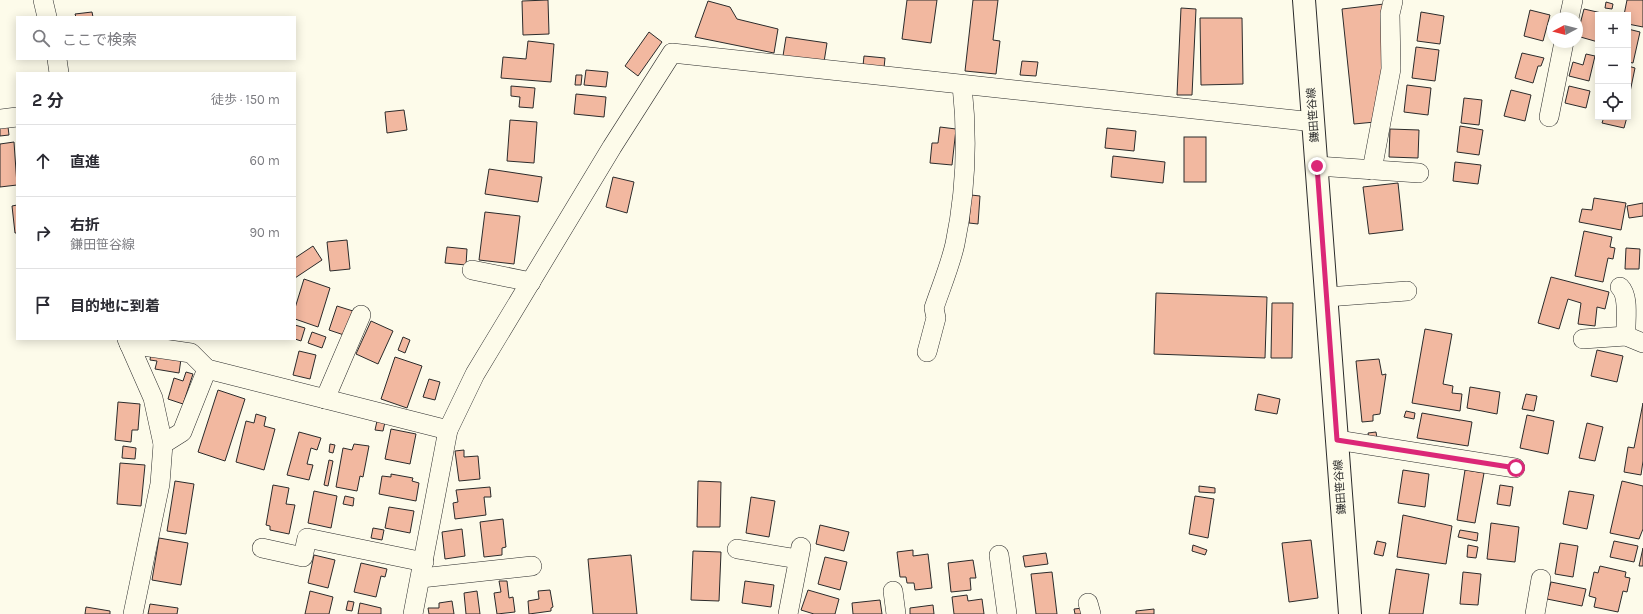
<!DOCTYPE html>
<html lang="ja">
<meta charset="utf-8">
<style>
body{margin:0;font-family:Karla,"Noto Sans JP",sans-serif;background:#f7f7f7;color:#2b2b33}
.controls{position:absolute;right:12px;top:12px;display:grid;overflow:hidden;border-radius:0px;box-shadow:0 2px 10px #0003}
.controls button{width:36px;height:36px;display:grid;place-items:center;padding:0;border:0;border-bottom:1px solid #e1e1e2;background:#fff;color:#2b2b33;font:20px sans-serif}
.compass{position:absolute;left:1547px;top:12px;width:36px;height:36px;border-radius:50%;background:#fff;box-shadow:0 2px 10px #0003;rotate:263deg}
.stop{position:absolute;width:12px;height:12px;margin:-9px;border:3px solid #db2777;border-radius:50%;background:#fff}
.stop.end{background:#db2777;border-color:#fff;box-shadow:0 1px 4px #0008}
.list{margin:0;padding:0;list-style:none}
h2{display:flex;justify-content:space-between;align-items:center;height:52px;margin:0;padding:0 16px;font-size:17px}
h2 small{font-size:13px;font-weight:400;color:#7c7c81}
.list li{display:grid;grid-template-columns:26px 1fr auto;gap:12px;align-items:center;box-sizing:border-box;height:72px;padding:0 16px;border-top:1px solid #e1e1e2}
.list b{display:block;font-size:15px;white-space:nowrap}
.list p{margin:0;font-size:13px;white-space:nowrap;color:#7c7c81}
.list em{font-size:13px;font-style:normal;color:#7c7c81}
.icon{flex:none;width:22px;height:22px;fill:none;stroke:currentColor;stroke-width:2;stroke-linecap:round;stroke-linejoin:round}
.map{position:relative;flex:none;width:1643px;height:614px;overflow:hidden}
.search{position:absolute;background:#fff;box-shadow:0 2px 10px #0003;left:16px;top:16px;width:280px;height:44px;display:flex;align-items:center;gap:10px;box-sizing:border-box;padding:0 14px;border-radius:0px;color:#7c7c81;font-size:15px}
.panel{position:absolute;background:#fff;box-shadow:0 2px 10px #0003;left:16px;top:72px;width:280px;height:268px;border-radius:0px}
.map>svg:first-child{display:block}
.building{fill:#f2b8a0;stroke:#2b2b2b}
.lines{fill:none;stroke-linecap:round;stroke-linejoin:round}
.street-casing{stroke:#2b2b2b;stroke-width:20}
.secondary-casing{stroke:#2b2b2b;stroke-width:24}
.street{stroke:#fdfbea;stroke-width:19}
.secondary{stroke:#fdfbea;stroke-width:22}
.route{stroke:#db2777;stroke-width:5}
.labels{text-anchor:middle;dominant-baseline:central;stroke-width:3;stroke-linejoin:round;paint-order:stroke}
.street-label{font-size:11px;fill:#2b2b2b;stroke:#fdfbea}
</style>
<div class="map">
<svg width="1643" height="614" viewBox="0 0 1643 614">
<rect width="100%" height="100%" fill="#fdfbea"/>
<!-- building -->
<g class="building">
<path d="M 548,0 L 549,34 L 523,35 L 522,1 Z"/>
<path d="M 907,0 L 937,0 L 931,43 L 902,39 Z"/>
<path d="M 973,0 L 998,0 L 993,40 L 1000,41 L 996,74 L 965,71 Z"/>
<path d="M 1627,0 L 1643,0 L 1643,27 L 1628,24 L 1628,15 L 1624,15 Z"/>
<path d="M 708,1 L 730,7 L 737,19 L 778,29 L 774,53 L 695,37 Z"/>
<path d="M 1606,2 L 1613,4 L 1612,9 L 1605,8 Z"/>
<path d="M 1384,4 L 1390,62 L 1375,122 L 1354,124 L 1342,9 Z"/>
<path d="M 1181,8 L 1196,9 L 1192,95 L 1177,95 Z"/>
<path d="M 1584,9 L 1606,14 L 1598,15 L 1598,42 L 1577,36 Z"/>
<path d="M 1530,10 L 1550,15 L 1543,41 L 1524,36 Z"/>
<path d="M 92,12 L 93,17 L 76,17 L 75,14 Z"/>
<path d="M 1421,12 L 1444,16 L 1440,44 L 1417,41 Z"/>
<path d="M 1200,18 L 1242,18 L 1243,84 L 1201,85 Z"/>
<path d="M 1628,29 L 1640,32 L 1633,63 L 1628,62 Z"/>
<path d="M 649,32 L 662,42 L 638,76 L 625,66 Z"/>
<path d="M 786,37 L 827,43 L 824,62 L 783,56 Z"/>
<path d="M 528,41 L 554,44 L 551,82 L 501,78 L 503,57 L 526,59 Z"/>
<path d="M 1416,47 L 1439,50 L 1435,81 L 1412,78 Z"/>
<path d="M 1522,53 L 1544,58 L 1541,66 L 1538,66 L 1533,83 L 1515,78 Z"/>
<path d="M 1586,54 L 1595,56 L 1589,81 L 1569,76 L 1573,62 L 1583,65 Z"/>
<path d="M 864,56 L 885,58 L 884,68 L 863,66 Z"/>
<path d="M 1022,61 L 1038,62 L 1036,76 L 1020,75 Z"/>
<path d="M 1628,66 L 1635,68 L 1629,97 L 1628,97 Z"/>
<path d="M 586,70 L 608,72 L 606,87 L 584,85 Z"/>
<path d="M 576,75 L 582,75 L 581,85 L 575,85 Z"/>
<path d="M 1407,85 L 1431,88 L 1428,115 L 1404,112 Z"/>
<path d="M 511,86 L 535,88 L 533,108 L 519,107 L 520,97 L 511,96 Z"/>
<path d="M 1569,86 L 1590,91 L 1586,108 L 1565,103 Z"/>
<path d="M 1511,90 L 1531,95 L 1525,121 L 1504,116 Z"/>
<path d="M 576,94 L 606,97 L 604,117 L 574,114 Z"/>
<path d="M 1464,98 L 1482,100 L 1479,125 L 1461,123 Z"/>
<path d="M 404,110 L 407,130 L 387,133 L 385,112 Z"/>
<path d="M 1604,117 L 1627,117 L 1624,128 L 1602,123 Z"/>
<path d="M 510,120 L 537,122 L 534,163 L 507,161 Z"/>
<path d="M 1460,126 L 1483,130 L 1479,155 L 1457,152 Z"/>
<path d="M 8,127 L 9,135 L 0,136 L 0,128 Z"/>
<path d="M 940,127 L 956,129 L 952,165 L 930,163 L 932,143 L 938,143 Z"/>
<path d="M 1107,128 L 1136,131 L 1134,151 L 1105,148 Z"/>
<path d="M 1390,129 L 1419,130 L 1418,158 L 1389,157 Z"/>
<rect x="1184" y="137" width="22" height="45"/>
<path d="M 14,142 L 17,185 L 0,187 L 0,144 Z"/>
<path d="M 1113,156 L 1165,162 L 1163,183 L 1111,177 Z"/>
<path d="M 1455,162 L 1481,165 L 1478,184 L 1453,181 Z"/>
<path d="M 489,169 L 542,177 L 538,202 L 485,194 Z"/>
<path d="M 613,177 L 634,182 L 627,213 L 606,207 Z"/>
<path d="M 1398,183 L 1403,230 L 1369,234 L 1363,187 Z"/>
<path d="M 971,195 L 980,196 L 978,224 L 969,223 Z"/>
<path d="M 1594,198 L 1626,203 L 1621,230 L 1579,222 L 1582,209 L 1592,210 Z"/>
<path d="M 1643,203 L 1643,216 L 1629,218 L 1627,206 Z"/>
<path d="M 17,205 L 17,233 L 15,233 L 12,206 Z"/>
<path d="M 485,212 L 520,216 L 514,264 L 479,260 Z"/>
<path d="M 1584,231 L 1612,237 L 1610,247 L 1615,248 L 1613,259 L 1608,258 L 1603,282 L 1575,276 Z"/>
<path d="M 347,240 L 350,269 L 330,271 L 327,242 Z"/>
<path d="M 313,246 L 322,260 L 295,278 L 295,258 Z"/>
<path d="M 447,247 L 467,249 L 466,265 L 445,263 Z"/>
<path d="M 1626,248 L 1640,249 L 1639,269 L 1625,269 Z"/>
<path d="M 1551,277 L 1609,292 L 1605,309 L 1597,307 L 1595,326 L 1578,324 L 1581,303 L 1568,299 L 1559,329 L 1538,323 Z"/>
<path d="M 304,279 L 330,288 L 318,327 L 295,319 L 295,308 Z"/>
<path d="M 1156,293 L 1267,297 L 1265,358 L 1154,354 Z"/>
<path d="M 1272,303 L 1293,303 L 1292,358 L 1271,358 Z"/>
<path d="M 337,306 L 353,311 L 344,335 L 329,330 Z"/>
<path d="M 371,321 L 393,331 L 378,364 L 356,354 Z"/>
<path d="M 295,325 L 305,328 L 301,341 L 295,339 Z"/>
<path d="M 1425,329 L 1452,334 L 1443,384 L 1453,386 L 1452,393 L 1462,394 L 1460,411 L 1412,403 Z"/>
<path d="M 312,332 L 326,337 L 322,348 L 308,343 Z"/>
<path d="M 403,337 L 410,340 L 405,353 L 398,350 Z"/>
<path d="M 1597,350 L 1623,356 L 1617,382 L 1591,376 Z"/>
<path d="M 299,351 L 316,355 L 310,379 L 293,375 Z"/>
<path d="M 151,353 L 181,359 L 179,373 L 155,369 L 157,361 L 150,360 Z"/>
<path d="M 395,357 L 422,366 L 407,408 L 381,399 Z"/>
<path d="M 1379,359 L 1382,375 L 1386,374 L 1380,414 L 1373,415 L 1373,421 L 1362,422 L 1356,361 Z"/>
<path d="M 186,372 L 193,374 L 183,404 L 168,399 L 174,378 L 183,381 Z"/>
<path d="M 429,379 L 440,382 L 435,400 L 423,397 Z"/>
<path d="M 1470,387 L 1500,392 L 1497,414 L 1467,408 Z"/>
<path d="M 218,390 L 245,399 L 225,461 L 198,452 Z"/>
<path d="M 1258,394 L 1280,399 L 1277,414 L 1255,410 Z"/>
<path d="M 1526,394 L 1537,396 L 1534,411 L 1522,409 Z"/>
<path d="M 118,402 L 140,404 L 138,430 L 132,430 L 131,442 L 115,440 Z"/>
<path d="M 1643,403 L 1643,461 L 1641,475 L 1624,472 L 1628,447 L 1634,448 Z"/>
<path d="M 1406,411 L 1415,413 L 1414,419 L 1404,417 Z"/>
<path d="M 1422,413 L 1472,422 L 1468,446 L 1417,438 Z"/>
<path d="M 256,414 L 266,417 L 264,426 L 275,429 L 264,470 L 236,462 L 246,421 L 254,423 Z"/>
<path d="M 1527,415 L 1554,421 L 1548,454 L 1520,448 Z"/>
<path d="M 377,421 L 385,422 L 383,431 L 375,430 Z"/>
<path d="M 1587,423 L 1603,427 L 1595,461 L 1579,458 Z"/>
<path d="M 391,429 L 416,434 L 410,464 L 385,459 Z"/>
<path d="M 299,432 L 321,438 L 317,450 L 311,448 L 307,464 L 313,465 L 309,480 L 287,475 Z"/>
<path d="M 1376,432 L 1377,438 L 1369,439 L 1368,433 Z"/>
<path d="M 330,444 L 335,445 L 333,453 L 329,452 Z"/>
<path d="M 354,444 L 369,446 L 363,477 L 360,476 L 357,491 L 336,487 L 343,448 L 352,450 Z"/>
<path d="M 123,446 L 136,448 L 135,459 L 122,458 Z"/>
<path d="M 464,450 L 464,457 L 478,456 L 480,479 L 459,481 L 455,451 Z"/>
<path d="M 329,460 L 333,461 L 328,486 L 324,485 Z"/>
<path d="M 120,463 L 145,465 L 141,506 L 117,504 Z"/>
<path d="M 1403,470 L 1429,474 L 1425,507 L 1398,503 Z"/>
<path d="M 1465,470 L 1484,473 L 1475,523 L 1457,520 Z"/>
<path d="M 391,474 L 413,478 L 412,481 L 419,483 L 416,501 L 379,494 L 382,476 L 391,477 Z"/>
<path d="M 175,481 L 194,484 L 186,534 L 167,531 Z"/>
<path d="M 698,481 L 721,482 L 720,527 L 697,527 Z"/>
<path d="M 1622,481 L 1643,486 L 1643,529 L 1639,539 L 1610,533 Z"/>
<path d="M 273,485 L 289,488 L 286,504 L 295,505 L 289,534 L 270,530 L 270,526 L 266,525 Z"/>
<path d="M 1500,485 L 1513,487 L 1510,506 L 1497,504 Z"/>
<path d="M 1199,486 L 1215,488 L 1215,493 L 1199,492 Z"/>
<path d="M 490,487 L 491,497 L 484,497 L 486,515 L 455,519 L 453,503 L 458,502 L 456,490 Z"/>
<path d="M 314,491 L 337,496 L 331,528 L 308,523 Z"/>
<path d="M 1569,491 L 1594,495 L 1587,529 L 1563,524 Z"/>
<path d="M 345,496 L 354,498 L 353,506 L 343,504 Z"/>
<path d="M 1195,496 L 1214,499 L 1208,538 L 1189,534 Z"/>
<path d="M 751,497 L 775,501 L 769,537 L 746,533 Z"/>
<path d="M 389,507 L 414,511 L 410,533 L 385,528 Z"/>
<path d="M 1403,515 L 1452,526 L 1446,564 L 1397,557 Z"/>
<path d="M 503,519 L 506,547 L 502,548 L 502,555 L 484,557 L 480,522 Z"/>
<path d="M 1491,523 L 1519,527 L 1515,562 L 1487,559 Z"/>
<path d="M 820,525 L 849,532 L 844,551 L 816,544 Z"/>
<path d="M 373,528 L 384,530 L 382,540 L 371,538 Z"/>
<path d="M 462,529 L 465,556 L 445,559 L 442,532 Z"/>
<path d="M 1460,530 L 1478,533 L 1477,541 L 1458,537 Z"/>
<path d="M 159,538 L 188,543 L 181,585 L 152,580 Z"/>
<path d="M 1311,540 L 1318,598 L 1289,602 L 1282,543 Z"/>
<path d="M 1377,541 L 1386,543 L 1383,556 L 1374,554 Z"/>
<path d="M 1614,541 L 1638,546 L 1634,562 L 1610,557 Z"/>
<path d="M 1560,543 L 1578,546 L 1573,577 L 1555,574 Z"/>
<path d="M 1193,545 L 1207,550 L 1205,555 L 1192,551 Z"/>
<path d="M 1468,545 L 1478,547 L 1476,558 L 1467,557 Z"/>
<path d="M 1643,548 L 1643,566 L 1639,566 Z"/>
<path d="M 913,550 L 913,556 L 928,554 L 932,588 L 915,590 L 914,583 L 907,583 L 906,577 L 900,577 L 897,552 Z"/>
<path d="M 693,551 L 721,552 L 719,601 L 691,600 Z"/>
<path d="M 1046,553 L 1048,564 L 1025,567 L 1023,556 Z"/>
<path d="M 314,555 L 335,560 L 328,588 L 308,583 Z"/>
<path d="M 631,555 L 637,614 L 593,614 L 588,559 Z"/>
<path d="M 825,557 L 847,562 L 840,590 L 818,584 Z"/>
<path d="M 973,560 L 976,578 L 970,578 L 971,590 L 951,592 L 948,563 Z"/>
<path d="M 361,563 L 387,569 L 385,577 L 381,576 L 376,597 L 354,592 Z"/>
<path d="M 1600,566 L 1626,572 L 1625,577 L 1630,578 L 1627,592 L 1623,591 L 1618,612 L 1594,607 L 1596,598 L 1589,596 L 1594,572 L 1598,573 Z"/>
<path d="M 1396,569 L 1429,574 L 1423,614 L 1389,614 Z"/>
<path d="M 1052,572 L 1057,614 L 1036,614 L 1031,574 Z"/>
<path d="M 1463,572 L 1481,574 L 1478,605 L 1460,604 Z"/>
<path d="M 499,581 L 507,581 L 509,598 L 513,597 L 515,612 L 497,614 L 494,593 L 501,592 Z"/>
<path d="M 745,581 L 774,585 L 771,607 L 742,603 Z"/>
<path d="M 1551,582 L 1586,589 L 1582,606 L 1547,599 Z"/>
<path d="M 550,590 L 553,607 L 551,608 L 551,611 L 529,614 L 528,601 L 539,599 L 538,591 Z"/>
<path d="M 808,590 L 839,599 L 835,614 L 814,614 L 801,610 Z"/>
<path d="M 310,591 L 333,597 L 329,614 L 305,614 Z"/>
<path d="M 477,591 L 480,614 L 466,614 L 464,593 Z"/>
<path d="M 967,595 L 968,601 L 982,599 L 984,614 L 954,614 L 952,597 Z"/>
<path d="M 880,600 L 882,614 L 853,614 L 852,603 Z"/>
<path d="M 348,601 L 354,602 L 352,611 L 346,610 Z"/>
<path d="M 452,601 L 454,614 L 429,614 L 428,608 L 439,608 L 439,603 Z"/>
<path d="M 360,603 L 381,608 L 381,614 L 358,614 Z"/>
<path d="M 150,604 L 178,608 L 177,614 L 148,614 Z"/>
<path d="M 933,605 L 934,614 L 910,614 L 910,608 Z"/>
<path d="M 86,607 L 110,611 L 110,614 L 85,614 Z"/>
<path d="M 1083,608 L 1084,614 L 1075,614 L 1074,609 Z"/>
<path d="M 1154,609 L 1154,614 L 1136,614 L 1136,611 Z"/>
</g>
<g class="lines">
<defs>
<g id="street">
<path d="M 43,0 L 47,17"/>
<path d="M 1569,18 L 1573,0"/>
<path d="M 57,59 L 59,73"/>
<path d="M 1549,117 L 1564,42"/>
<path d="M 0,119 L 17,117"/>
<path d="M 1317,166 L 1419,173"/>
<path d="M 1372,170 L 1391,69 L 1390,14 L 1393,1"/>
<path d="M 472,270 L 531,282"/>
<path d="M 1620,287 C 1630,297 1625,322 1626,336"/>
<path d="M 1327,297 L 1407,291"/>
<path d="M 127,339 L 153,398 L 163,444 L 160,484 L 133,614"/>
<path d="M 1583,339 L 1626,336 L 1643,343"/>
<path d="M 129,344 L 191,353 L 207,369"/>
<path d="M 927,352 L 936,318 L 934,308 C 941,287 950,266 955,244 C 966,191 968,139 962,85"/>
<path d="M 325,399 L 361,315"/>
<path d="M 1337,440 L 1515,468"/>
<path d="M 163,444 L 182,432 L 207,369 L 448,430"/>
<path d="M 262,548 L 303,557 L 307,538 L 424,562"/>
<path d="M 737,549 L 798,559"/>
<path d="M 999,555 L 1007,614"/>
<path d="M 421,578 L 532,566"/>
<path d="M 893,591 L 896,614"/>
<path d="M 1088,603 L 1091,614"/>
<path d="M 413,614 L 448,430 L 475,374 L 612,147 L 672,53 L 1314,122"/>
<path d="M 788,614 L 801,547"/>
<path d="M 1535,614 L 1541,579"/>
</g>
<path id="secondary" d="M 1304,0 L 1350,614"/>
</defs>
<!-- street casing -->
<use href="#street" class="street-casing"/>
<!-- secondary casing -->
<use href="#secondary" class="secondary-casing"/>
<!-- street -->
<use href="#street" class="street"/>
<!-- secondary -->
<use href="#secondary" class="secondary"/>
</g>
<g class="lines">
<!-- route -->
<path class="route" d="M 1317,166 L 1337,440 L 1516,468"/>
</g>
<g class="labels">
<!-- street labels -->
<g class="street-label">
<text transform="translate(1313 115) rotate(-94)">鎌田笹谷線</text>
<text transform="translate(1340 487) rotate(-94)">鎌田笹谷線</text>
</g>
</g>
</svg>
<div class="controls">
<button>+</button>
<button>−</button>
<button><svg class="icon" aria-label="locate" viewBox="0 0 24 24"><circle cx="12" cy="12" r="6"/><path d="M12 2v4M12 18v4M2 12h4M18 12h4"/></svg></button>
</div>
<svg class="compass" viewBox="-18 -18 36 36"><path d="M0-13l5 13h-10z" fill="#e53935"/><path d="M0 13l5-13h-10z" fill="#7c7c81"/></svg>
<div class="stop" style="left:1516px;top:468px"></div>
<div class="stop end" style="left:1317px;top:166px"></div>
<div class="search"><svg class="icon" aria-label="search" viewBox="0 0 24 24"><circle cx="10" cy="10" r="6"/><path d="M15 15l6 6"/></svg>ここで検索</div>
<section class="panel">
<h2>2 分<small>徒歩 · 150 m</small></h2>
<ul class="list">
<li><svg class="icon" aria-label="ahead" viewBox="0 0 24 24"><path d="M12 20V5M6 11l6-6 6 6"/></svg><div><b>直進</b></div><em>60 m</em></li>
<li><svg class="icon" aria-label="right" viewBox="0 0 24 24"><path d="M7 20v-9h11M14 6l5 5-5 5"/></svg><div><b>右折</b><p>鎌田笹谷線</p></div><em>90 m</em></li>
<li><svg class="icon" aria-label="arrive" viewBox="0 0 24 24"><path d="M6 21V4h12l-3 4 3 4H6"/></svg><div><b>目的地に到着</b></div></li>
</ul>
</section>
</div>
